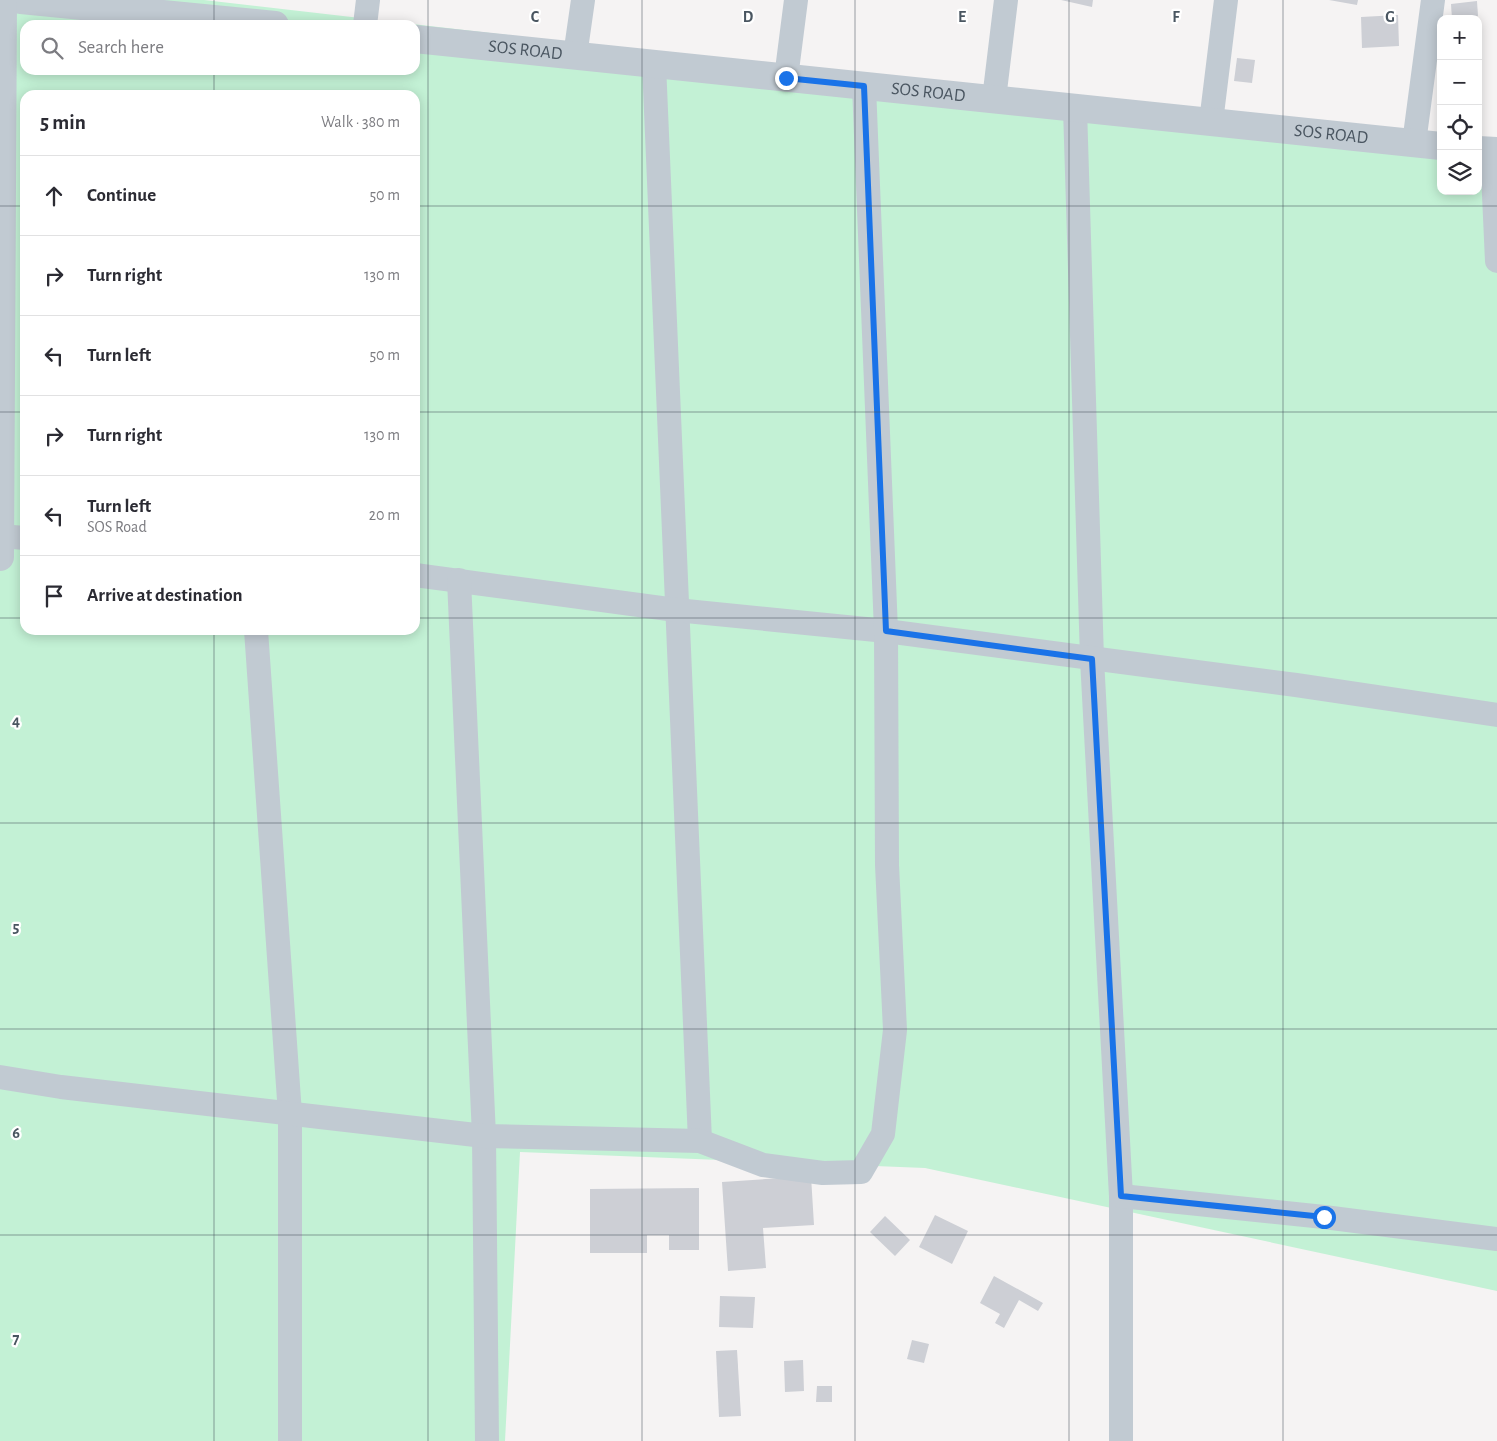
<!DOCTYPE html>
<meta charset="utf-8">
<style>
body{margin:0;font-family:"Alegreya Sans",sans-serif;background:#f2f2f3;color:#2b2b33}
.controls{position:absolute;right:15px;top:15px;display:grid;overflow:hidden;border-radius:10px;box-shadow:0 2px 12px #0003}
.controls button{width:45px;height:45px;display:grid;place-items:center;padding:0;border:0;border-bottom:1px solid #e1e1e2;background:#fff;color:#2b2b33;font:25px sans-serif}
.stop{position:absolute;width:15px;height:15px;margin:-11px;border:4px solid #1a73e8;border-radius:50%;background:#fff}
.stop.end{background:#1a73e8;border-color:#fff;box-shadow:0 1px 5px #0008}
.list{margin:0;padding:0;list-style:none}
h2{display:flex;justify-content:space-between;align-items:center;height:65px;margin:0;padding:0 20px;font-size:21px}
h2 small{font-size:16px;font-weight:400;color:#7c7c81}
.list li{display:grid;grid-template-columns:32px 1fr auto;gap:15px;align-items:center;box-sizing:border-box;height:80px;padding:0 20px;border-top:1px solid #e1e1e2}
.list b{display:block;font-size:19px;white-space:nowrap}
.list p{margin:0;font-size:16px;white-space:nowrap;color:#7c7c81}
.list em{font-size:16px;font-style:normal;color:#7c7c81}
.icon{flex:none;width:28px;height:28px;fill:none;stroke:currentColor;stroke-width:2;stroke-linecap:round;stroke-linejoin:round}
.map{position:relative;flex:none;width:1497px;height:1441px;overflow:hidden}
.search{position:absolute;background:#fff;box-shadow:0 2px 12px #0003;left:20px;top:20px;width:400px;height:55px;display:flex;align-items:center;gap:12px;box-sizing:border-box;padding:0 18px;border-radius:15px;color:#7c7c81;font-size:19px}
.panel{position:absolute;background:#fff;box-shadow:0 2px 12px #0003;left:20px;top:90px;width:400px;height:545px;border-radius:15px}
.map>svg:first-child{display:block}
.green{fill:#c3f1d5;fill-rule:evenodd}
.building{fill:#cdcfd5}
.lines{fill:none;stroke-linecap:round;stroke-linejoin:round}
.minor{stroke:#c1cad2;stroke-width:24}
.tertiary{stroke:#c1cad2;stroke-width:28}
.route{stroke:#1a73e8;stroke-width:6}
.grid{fill:none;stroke:#4a5661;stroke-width:1;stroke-opacity:0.55}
.labels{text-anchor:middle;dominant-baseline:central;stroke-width:4.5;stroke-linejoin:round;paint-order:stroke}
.street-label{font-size:18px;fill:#4a5661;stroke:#fff}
.grid-label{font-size:16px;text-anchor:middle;font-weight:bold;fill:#4a5661;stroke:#fff;stroke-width:4.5;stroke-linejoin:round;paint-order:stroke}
</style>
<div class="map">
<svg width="1497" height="1441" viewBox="0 0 1497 1441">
<rect width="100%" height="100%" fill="#f5f3f3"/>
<!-- green -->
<path class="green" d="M 0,0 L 204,0 L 1441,143 L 1441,191 L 1478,191 L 1478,148 L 1497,150 L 1497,1291 L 925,1168 L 520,1152 L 505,1441 L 0,1441 ZM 25,25 L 415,25 L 415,70 L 25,70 ZM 25,95 L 415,95 L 415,630 L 25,630 Z"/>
<!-- building -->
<g class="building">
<path d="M 1061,0 L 1093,0 L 1092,7 Z"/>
<path d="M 1329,0 L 1358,0 L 1357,5 Z"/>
<path d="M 1477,1 L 1478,16 L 1452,19 L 1451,4 Z"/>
<path d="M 1398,15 L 1399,46 L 1362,48 L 1361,17 Z"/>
<path d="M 1237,58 L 1255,60 L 1252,83 L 1234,81 Z"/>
<path d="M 811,1176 L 814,1225 L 763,1228 L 766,1268 L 728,1271 L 722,1182 Z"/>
<path d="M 699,1188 L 699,1250 L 669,1250 L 669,1235 L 647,1235 L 647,1253 L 590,1253 L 590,1189 Z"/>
<path d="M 935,1215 L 968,1231 L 952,1264 L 919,1247 Z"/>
<path d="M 885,1216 L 910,1240 L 895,1256 L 870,1232 Z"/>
<path d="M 994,1276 L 1043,1303 L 1038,1311 L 1019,1300 L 1004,1328 L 995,1323 L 1000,1314 L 980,1303 Z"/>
<path d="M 720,1296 L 755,1297 L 753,1328 L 719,1327 Z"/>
<path d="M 912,1340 L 929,1344 L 924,1363 L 907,1359 Z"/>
<path d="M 737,1350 L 741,1416 L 719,1417 L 716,1351 Z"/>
<path d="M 803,1360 L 804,1391 L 785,1392 L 784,1361 Z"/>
<path d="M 817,1386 L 832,1386 L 832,1402 L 816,1402 Z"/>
</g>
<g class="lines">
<!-- minor -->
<g class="minor">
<path d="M 365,25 L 368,0"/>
<path d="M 575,56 L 583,0"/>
<path d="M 654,64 L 700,1141"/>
<path d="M 786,78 L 796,0"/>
<path d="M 994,99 L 1006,0"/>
<path d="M 1075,108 L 1092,659 L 1121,1196 L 1121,1441"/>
<path d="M 1211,122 L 1226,0"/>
<path d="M 1414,143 L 1433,0"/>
<path d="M 1492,151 L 1497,261"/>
<path d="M 0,536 L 25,538"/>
<path d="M 415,575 L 676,610 L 886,631 L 1296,685 L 1497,715"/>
<path d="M 459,580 L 484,1136 L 487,1441"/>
<path d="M 256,630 L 290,1114 L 290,1441"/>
<path d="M 0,1077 L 61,1087 L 484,1136 L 700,1141 L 763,1165 L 823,1173 L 861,1172 L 883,1134 L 895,1030 L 887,865 L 886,631 L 864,86"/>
<path d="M 1121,1196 L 1324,1217 L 1497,1239"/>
</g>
<!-- tertiary -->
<g class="tertiary">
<path d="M 21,0 L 275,25"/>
<path id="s1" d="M 415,39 L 1441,146"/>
<path d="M 1478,150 L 1497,151"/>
<path d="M 0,557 L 3,0"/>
</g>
</g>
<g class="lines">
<!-- route -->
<path class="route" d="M 786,78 L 864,86 L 886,631 L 1092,659 L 1121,1196 L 1324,1217"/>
</g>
<!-- grid -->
<path class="grid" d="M 214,0 L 214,25M 428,0 L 428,1441M 642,0 L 642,1441M 855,0 L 855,1441M 1069,0 L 1069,1441M 1283,0 L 1283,1441M 214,70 L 214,95M 0,206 L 25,206M 415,206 L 1497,206M 0,412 L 25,412M 415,412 L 1497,412M 0,618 L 25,618M 415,618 L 1497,618M 214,630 L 214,1441M 0,823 L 1497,823M 0,1029 L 1497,1029M 0,1235 L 1497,1235"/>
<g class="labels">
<!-- street labels -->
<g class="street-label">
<text stroke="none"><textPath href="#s1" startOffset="111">SOS ROAD</textPath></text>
<text stroke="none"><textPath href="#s1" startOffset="516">SOS ROAD</textPath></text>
<text stroke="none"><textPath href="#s1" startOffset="921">SOS ROAD</textPath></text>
</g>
</g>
<g class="grid-label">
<text x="535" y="22">C</text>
<text x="748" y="22">D</text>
<text x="962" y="22">E</text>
<text x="1176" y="22">F</text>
<text x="1390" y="22">G</text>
<text x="16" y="726">4</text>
<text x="16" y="932">5</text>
<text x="16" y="1138">6</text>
<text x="16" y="1344">7</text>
</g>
</svg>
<div class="controls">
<button>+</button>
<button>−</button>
<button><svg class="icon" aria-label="locate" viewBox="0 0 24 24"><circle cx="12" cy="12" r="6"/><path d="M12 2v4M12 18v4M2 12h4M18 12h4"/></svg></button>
<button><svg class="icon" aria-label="layers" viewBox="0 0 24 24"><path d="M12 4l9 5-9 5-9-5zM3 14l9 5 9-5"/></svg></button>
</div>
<div class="stop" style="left:1324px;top:1217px"></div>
<div class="stop end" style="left:786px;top:78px"></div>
<div class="search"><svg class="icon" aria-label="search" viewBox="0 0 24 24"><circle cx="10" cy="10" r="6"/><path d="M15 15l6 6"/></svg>Search here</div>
<section class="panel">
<h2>5 min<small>Walk · 380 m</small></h2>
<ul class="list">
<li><svg class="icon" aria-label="ahead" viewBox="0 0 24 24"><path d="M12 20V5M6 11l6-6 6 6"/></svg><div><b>Continue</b></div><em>50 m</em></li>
<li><svg class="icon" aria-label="right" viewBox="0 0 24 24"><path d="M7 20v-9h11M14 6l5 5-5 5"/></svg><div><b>Turn right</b></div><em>130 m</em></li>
<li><svg class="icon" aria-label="left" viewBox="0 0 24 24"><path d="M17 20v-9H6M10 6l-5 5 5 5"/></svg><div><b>Turn left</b></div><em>50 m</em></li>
<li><svg class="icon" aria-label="right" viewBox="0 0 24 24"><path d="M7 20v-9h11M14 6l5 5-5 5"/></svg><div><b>Turn right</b></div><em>130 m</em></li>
<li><svg class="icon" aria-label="left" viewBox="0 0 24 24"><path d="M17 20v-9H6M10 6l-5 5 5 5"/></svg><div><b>Turn left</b><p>SOS Road</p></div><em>20 m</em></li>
<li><svg class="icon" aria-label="arrive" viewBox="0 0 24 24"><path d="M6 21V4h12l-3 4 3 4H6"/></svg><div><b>Arrive at destination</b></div></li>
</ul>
</section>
</div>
